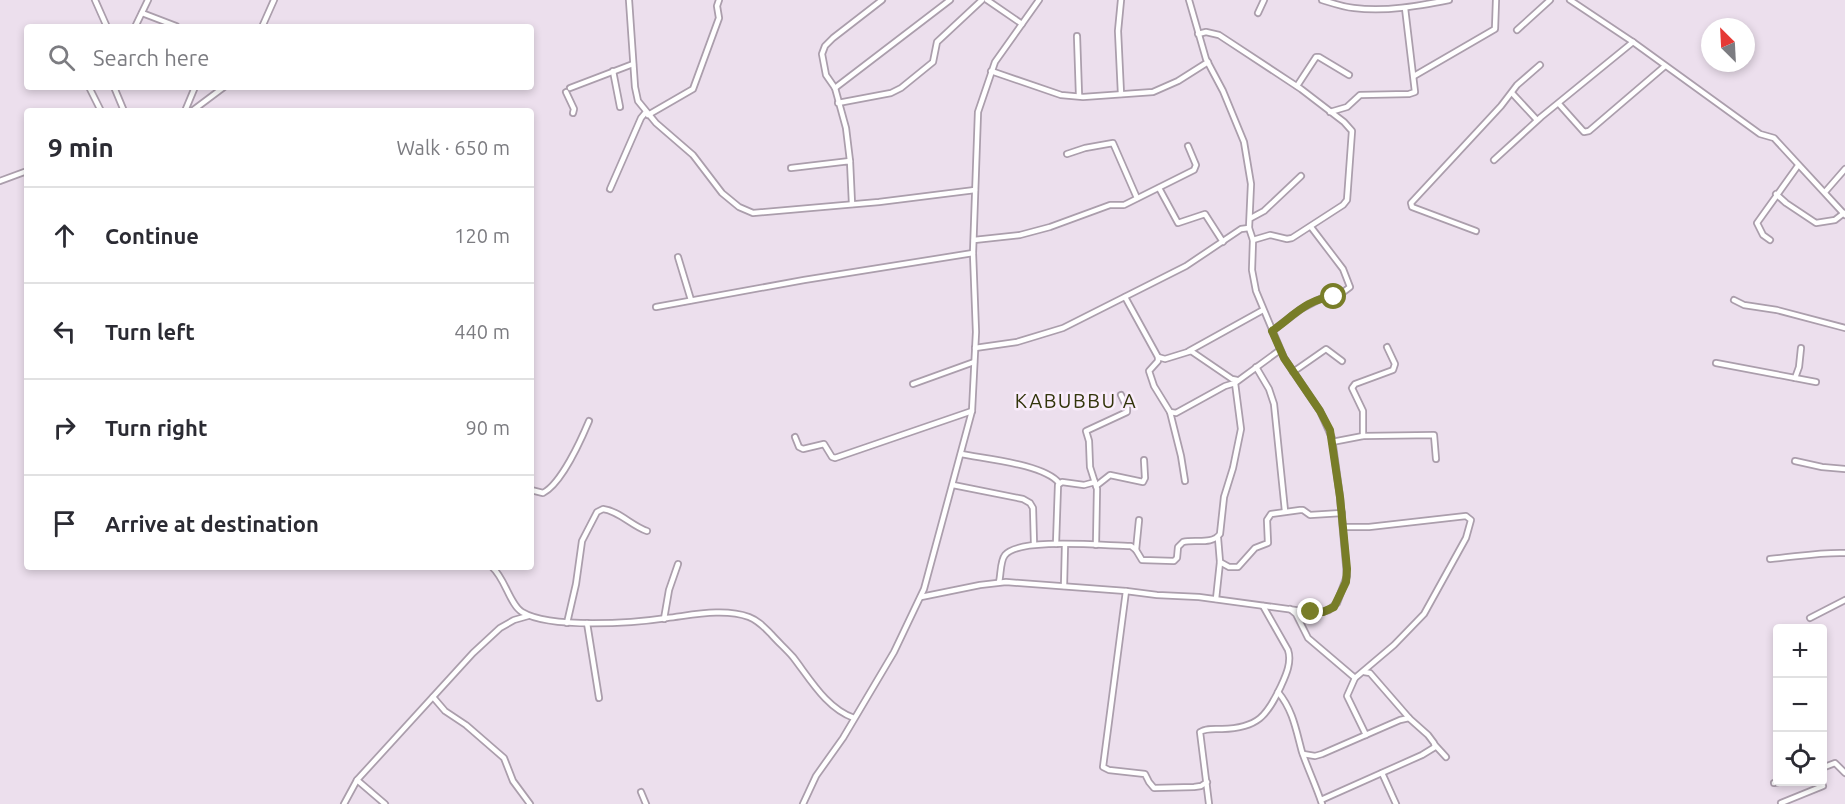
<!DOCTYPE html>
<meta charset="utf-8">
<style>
body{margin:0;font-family:Ubuntu,sans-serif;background:#f7f7f7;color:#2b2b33}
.controls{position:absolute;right:18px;bottom:18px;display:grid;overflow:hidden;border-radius:6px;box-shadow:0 3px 9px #0003}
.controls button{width:54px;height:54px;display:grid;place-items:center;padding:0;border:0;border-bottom:2px solid #e1e1e2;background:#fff;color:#2b2b33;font:30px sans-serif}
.compass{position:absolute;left:1701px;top:18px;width:54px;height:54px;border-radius:50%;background:#fff;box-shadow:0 3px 9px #0003;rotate:336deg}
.stop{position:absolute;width:18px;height:18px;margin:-14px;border:4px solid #787d28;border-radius:50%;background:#fff}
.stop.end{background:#787d28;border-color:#fff;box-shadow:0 2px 6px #0008}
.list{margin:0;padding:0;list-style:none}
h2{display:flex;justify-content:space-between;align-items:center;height:78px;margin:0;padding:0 24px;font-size:26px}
h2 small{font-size:20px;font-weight:400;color:#7c7c81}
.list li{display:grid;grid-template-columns:39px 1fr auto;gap:18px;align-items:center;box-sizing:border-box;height:96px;padding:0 24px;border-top:2px solid #e1e1e2}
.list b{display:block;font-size:22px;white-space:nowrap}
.list em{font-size:20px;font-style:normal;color:#7c7c81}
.icon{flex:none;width:33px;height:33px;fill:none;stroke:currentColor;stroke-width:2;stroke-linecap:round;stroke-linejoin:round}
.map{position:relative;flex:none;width:1845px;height:804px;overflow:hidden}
.search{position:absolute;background:#fff;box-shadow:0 3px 9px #0003;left:24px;top:24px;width:510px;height:66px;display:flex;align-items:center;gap:15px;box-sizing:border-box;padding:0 21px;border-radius:6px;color:#7c7c81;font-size:22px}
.panel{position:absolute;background:#fff;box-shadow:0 3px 9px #0003;left:24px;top:108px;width:510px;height:462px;border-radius:6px}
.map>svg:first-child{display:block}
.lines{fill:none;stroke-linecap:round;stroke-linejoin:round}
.minor-casing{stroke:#ab9eac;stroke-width:8}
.minor{stroke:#fff;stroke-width:4.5}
.route{stroke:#787d28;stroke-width:8}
.labels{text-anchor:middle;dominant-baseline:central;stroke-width:5;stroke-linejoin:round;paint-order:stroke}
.quarter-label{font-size:20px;letter-spacing:1.5px;fill:#32340b;stroke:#f9ecfb}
</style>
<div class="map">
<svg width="1845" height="804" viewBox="0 0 1845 804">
<rect width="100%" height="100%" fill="#ecdfed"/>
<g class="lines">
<defs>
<g id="minor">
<path d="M 95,0 L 107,27"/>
<path d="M 629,0 L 635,87 L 638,101 L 656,123 L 693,155 L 722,193 L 739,207 L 753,213 L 879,202 L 975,190"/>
<path d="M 987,0 L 1022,24"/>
<path d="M 1121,0 L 1118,31 L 1121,94"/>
<path d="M 1322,0 C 1332,3 1343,7 1354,8 C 1386,12 1418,6 1449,0"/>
<path d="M 1570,0 L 1633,42 L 1760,134 L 1774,138 L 1845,215"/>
<path d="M 142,13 L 176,26"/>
<path d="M 1258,13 L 1264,0"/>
<path d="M 135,27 L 148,0"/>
<path d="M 262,27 L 274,0"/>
<path d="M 1517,30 L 1550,0"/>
<path d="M 1198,34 L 1206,32 L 1219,35 L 1301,89 L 1344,122 L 1352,131 L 1347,200 L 1343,205 L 1292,238 L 1287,239 L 1270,235 L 1253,240"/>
<path d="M 1077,36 L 1079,95"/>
<path d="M 613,71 L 620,107"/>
<path d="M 991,71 L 1061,95 L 1083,97 L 1153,92 L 1178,81 L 1208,62"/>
<path d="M 1414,76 L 1495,29 L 1496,0"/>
<path d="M 1297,86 L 1316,57 L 1319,57 L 1349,75"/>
<path d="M 89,87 L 101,111"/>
<path d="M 114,87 L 124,111"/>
<path d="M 570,88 L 633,64"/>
<path d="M 835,88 L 950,0"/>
<path d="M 566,92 L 574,109 L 573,113"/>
<path d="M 1512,93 L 1537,120"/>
<path d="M 838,103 L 891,93 L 901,88 L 933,62 L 937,42 L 982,0"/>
<path d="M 1559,104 L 1584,132 L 1589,131 L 1665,66"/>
<path d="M 185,111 L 195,87"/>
<path d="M 192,111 L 224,87"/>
<path d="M 1330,112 L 1347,107 L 1360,95 L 1409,94 L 1415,92 L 1405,8"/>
<path d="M 648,115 L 693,89 L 719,18 L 717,6 L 719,0"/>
<path d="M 1067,154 L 1085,148 L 1113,143 L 1137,198"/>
<path d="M 1494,160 L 1541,117 L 1633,42"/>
<path d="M 850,161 L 846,128 L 835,88 L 826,75 L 822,54 L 825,46 L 833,38 L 882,0"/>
<path d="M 791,168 L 850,161 L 852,204"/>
<path d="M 0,181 L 27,171"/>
<path d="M 1159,188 L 1178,223 L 1205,214 L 1223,242"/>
<path d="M 610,189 L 641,118 L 646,112"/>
<path d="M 1825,192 L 1845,169"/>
<path d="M 1776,194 L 1786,203 L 1816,223 L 1835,220 L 1844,213"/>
<path d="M 1251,218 L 1264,211 L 1301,176"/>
<path d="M 1476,231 L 1412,207 L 1411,203 L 1501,106 L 1517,85 L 1540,65"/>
<path d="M 974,240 L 1020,235 L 1050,227 L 1110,205 L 1124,205 L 1194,170 L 1196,165 L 1188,146"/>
<path d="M 1770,240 L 1763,235 L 1757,223 L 1797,167"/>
<path d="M 678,257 L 691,300"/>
<path d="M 1125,297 L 1158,357 L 1158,361 L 1149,371 L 1154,386 L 1170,412 L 1176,413 L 1225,386 L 1235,383"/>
<path d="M 1734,300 L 1744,305 L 1777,310 L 1845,328"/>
<path d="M 656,307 L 804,280 L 973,253"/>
<path d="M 1272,331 L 1301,309 L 1322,298 L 1338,296 L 1350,287 L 1343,269 L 1311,227"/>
<path d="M 975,348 L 1017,342 L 1063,328 L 1186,266 L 1241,229 L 1249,228"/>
<path d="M 1189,351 L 1263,310"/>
<path d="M 1158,357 L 1165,359 L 1191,351 L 1232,379 L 1237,380"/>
<path d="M 1716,363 L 1816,382"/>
<path d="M 1256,367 L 1269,389 L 1274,404 L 1285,511"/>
<path d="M 1293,372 L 1326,349 L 1342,361"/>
<path d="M 1795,378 L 1799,367 L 1801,348"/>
<path d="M 913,384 L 974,362"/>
<path d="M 1170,412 L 1181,456 L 1185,481"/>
<path d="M 1363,436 L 1363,411 L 1352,388 L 1355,384 L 1393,370 L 1395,364 L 1387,347"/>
<path d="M 795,437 L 799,447 L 803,449 L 824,444 L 832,457 L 835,458 L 972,411"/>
<path d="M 1332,442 L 1363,436 L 1434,435 L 1436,459"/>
<path d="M 961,454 C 985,459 1044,464 1059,483"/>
<path d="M 1795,461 L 1822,467 L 1845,469"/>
<path d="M 953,485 L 1023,499 L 1030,503 L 1033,508 L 1034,544"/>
<path d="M 1096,486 L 1110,475 L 1143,482 L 1145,478 L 1144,460"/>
<path d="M 531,490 L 543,493 C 561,484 581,440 589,421"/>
<path d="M 1344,527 L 1369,527 L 1466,516 L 1471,520 L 1466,538 L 1424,614 L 1394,645 L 1355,678 L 1347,696 L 1366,735"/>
<path d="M 1218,538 L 1220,562 L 1229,567 L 1238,567 L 1255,548 L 1268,543 L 1267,520 L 1271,514 L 1300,510 L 1303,510 L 1310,515 L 1342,513"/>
<path d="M 1056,544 L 1058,485 L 1062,482 L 1084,485 L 1095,482"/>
<path d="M 1096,545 L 1097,489 L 1090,467 L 1089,441 L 1086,431 L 1127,412 L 1127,408 L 1121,395"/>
<path d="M 1136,550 L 1139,520"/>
<path d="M 1770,559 C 1795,557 1820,552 1845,553"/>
<path d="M 492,567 C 505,578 510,605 522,612 C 550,629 634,623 667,618 C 693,615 724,608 749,617 C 759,621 764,627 771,634 C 778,642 786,649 793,657 C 810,679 827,709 854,718"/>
<path d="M 999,582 C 1001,575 1000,561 1005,555 C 1019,537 1107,546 1131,546 L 1136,550 L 1142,560 L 1174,561 L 1177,558 L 1178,547 L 1183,542 C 1195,539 1212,545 1220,534 L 1224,497 L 1233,468 L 1241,429 L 1235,383 L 1280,350"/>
<path d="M 1064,586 L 1065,545"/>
<path d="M 1126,591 L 1103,767 L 1109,770 L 1145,774 L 1149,782 L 1154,788 L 1194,787 L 1201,786 L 1207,782"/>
<path d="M 921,597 L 980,585 L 1006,582 L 1126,591 L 1157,595 L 1199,597 L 1317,613 L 1329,610 L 1337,603 L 1347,576 L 1340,497 L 1332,438 L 1320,411 L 1284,358 L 1256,291 L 1252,270 L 1253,240 L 1249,228 L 1251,184 L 1244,142 L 1223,91 L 1206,59 L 1189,0"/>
<path d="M 1216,599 L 1220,562"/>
<path d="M 1290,609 L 1296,614 L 1308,638 L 1355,678"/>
<path d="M 1810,618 L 1845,600"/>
<path d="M 664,619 L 669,590 L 678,564"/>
<path d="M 567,623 L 576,584 L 582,541 L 597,512 L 603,509 C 619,511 632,526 647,531"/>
<path d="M 587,623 L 599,698"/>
<path d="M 1278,692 C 1293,710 1296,730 1302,752 C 1308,769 1316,786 1322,804"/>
<path d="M 433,697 L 445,711 L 466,725 L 504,758 L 513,781 L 530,804"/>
<path d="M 1435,745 L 1446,757"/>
<path d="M 1303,754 L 1315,756 L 1322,754 L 1400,720 L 1409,718"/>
<path d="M 1822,768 L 1835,763 L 1845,773"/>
<path d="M 1382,773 L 1396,804"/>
<path d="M 357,780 L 385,804"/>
<path d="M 1774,783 L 1779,782"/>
<path d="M 641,792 L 646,804"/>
<path d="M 1321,800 L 1422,755 L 1435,747 L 1434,743 L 1428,735 L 1410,719 L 1370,673 L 1364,672"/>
<path d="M 1781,803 L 1823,786 L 1821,782"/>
<path d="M 344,804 L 357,780 L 473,653 L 500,628 L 514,620 L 528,616"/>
<path d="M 803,804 L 816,776 L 843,738 L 894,652 L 924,589 L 972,411 L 976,332 L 973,253 L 978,112 L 995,62 L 1039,0"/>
<path d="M 1209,804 L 1200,732 C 1206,728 1214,729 1222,729 C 1258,728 1267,716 1281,686 C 1286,675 1292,662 1288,650 L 1263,606"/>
</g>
</defs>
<!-- minor casing -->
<use href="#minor" class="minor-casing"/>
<!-- minor -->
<use href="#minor" class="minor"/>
</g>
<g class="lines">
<!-- route -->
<path class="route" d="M 1311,612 L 1323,612 L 1334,607 L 1346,582 L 1347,569 L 1340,497 L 1330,430 L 1320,411 L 1284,358 L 1272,331 C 1291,318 1309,297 1334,297"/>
</g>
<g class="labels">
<!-- quarter labels -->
<g class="quarter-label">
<text x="1076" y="400">KABUBBU A</text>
</g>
</g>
</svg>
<div class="controls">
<button>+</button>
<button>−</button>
<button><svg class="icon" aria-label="locate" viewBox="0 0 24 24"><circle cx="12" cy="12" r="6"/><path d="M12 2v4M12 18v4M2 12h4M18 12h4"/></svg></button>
</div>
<svg class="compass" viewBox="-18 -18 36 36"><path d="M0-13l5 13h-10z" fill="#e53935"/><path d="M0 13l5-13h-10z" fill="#7c7c81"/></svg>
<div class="stop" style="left:1334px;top:297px"></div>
<div class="stop end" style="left:1311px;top:612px"></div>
<div class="search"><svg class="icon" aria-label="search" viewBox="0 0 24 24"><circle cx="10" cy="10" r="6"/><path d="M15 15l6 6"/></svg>Search here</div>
<section class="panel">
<h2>9 min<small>Walk · 650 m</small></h2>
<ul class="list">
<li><svg class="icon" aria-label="ahead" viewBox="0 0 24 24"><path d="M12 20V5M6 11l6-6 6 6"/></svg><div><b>Continue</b></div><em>120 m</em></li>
<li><svg class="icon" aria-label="left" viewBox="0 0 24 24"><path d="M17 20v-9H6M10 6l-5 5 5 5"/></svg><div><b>Turn left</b></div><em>440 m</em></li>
<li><svg class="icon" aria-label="right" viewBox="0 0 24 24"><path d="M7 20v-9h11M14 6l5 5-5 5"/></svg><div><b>Turn right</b></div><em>90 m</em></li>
<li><svg class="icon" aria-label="arrive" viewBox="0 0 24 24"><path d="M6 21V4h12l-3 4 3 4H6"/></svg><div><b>Arrive at destination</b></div></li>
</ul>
</section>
</div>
